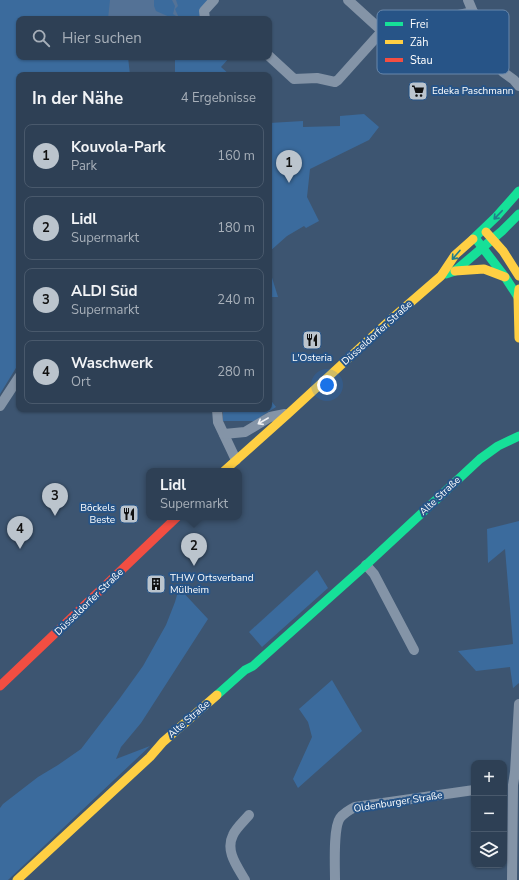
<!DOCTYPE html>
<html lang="de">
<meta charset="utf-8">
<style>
body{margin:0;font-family:"Nunito Sans",sans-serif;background:#36475b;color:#f1f3f6}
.controls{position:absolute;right:12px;bottom:12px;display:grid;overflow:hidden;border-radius:8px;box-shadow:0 1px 3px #0004}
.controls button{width:36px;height:36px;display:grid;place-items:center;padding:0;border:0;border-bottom:1px solid #49596c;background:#2e4055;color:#f1f3f6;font:20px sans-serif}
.you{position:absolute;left:327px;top:385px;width:14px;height:14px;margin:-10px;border:3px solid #fff;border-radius:50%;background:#1a73e8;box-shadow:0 0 0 6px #1a73e833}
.badge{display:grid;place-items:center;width:26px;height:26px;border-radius:50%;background:#bbc4cd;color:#111;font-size:13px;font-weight:700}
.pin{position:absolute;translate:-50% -33px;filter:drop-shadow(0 1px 2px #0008)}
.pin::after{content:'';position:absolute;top:21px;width:14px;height:12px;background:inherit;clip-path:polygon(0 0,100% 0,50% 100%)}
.popup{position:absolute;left:146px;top:468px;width:96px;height:52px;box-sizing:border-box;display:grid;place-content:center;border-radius:8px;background:#2e4055;filter:drop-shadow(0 1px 3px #0005);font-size:13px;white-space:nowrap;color:#a7afb9}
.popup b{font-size:15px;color:#f1f3f6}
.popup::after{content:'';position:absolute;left:50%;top:100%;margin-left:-8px;border:8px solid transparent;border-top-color:#2e4055}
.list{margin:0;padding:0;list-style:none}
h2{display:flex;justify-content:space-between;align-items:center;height:52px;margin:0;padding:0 16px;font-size:17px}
h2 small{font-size:13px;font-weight:400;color:#a7afb9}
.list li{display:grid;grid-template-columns:26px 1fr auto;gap:12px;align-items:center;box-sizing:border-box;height:64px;margin:0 8px 8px;padding:0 8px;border:1px solid #49596c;border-radius:8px}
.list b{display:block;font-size:15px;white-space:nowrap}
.list p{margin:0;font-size:13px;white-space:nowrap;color:#a7afb9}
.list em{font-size:13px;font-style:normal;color:#a7afb9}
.icon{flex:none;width:22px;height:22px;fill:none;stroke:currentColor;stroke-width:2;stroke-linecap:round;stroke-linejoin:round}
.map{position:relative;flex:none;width:519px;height:880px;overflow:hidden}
.search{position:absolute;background:#2e4055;box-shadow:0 1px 3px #0004;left:16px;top:16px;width:256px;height:44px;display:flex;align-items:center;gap:10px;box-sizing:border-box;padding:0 14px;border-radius:8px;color:#a7afb9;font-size:15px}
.panel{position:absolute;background:#2e4055;box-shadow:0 1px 3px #0004;left:16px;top:72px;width:256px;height:340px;border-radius:8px}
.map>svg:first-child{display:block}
.green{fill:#3b6b9d}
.water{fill:#547296}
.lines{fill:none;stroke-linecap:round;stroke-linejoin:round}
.street{stroke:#8494a7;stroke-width:10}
.fast{stroke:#16e098;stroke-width:9}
.slow{stroke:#ffcf43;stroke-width:9}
.jam{stroke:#f24e42;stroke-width:9}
.oneway{stroke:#227e8c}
.oneway2{stroke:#edeff2}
.labels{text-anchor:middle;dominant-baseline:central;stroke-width:4;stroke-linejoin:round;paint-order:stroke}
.poi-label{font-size:10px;fill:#fff;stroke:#275487;text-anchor:start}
.street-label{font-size:10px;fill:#fff;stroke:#275487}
.key{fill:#275487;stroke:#6887ab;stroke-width:1}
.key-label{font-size:11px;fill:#fff}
</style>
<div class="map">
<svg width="519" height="880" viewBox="0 0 519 880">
<rect width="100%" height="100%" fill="#3d5571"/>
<!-- green -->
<g class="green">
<path d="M 0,0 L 208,0 L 201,19 L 19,19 L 19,57 L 155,57 L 128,57 L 130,75 L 19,75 L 19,363 L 0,394 Z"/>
<path d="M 175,57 L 230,57 L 221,67 L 230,75 L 175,75 Z"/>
<path d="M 364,114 L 379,127 L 369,140 L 310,169 L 307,197 L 319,221 L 306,228 L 304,226 L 287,236 L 269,252 L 269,123 L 303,121 L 303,127 L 340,126 L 340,116 Z"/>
<path d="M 269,268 L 278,297 L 269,297 Z"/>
<path d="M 269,398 L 276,407 L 254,421 L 223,421 L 223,409 L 269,409 Z"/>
<path d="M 519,521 L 519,683 L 513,688 L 510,667 L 476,671 L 458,651 L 513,644 L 505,549 L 488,563 L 487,529 Z"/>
<path d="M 317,570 L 328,588 L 262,647 L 249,632 Z"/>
<path d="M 179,588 L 208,619 L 141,723 L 121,747 L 116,759 L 150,746 L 8,880 L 0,880 L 0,808 L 3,804 L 38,777 L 58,765 L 81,749 L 120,698 L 143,666 L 166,625 L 175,602 Z"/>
<path d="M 332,680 L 362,731 L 298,788 L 293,779 L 312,737 L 308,722 L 299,709 Z"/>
</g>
<!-- water -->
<path class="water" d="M 110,0 L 154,0 L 154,6 L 156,11 L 172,18 L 176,18 L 176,16 L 173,14 L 175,6 L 172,0 L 176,0 L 178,6 L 175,9 L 179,18 L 178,19 L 108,19 Z"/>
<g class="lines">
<!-- street -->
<g class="street">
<path d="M 348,0 L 382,31"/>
<path d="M 468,0 L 473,12 L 483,25 L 488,46 L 494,60 L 503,72 L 514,80 L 519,86"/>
<path d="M 205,19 L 204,11 L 214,0"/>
<path d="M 269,56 L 294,79 L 317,78 L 335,82 L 338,80 L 382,31 L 473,12"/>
<path d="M 0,406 L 19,377"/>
<path d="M 217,409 L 218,422 L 236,460"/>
<path d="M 224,434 L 245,432 L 270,417 L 285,414"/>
<path d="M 366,565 L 374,574 L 414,650"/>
<path d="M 245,880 C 237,866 225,851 233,835 C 236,828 244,821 249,815"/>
<path d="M 335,880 C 335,866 333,828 340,818 C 344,813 349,810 355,807 L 474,790"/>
<path d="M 512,880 L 513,785 L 515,772 L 519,704"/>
</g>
<!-- fast -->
<g class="fast">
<path d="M 473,239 L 496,217 L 519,191"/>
<path d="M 476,239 L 505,277 L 518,297"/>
<path d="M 446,274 L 455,271 L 502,231 L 519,214"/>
<path d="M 217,695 L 245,670 L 253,666 L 366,565 L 480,459 L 498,446 L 519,436"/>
</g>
<!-- slow -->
<g class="slow">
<path d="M 486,232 L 503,251 L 519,276"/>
<path d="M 455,271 L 484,269 L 505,277"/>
<path d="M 519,289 L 518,297 L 519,338"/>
<path d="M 224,471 L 289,413 L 389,321 L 441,276 L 455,255 L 473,239"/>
<path d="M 17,880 L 150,757 L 163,742 L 217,695"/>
</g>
<!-- jam -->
<path class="jam" d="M 0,686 L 177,517"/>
</g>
<!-- one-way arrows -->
<defs><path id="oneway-shaft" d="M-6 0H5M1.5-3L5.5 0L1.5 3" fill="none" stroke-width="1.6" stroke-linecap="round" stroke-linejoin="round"/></defs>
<g class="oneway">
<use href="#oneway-shaft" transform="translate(498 215) rotate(134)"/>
<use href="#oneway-shaft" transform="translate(456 255) rotate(131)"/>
</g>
<use class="oneway2" href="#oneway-shaft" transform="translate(263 421) rotate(150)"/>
<!-- icons -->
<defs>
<symbol id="supermarket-square" viewBox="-11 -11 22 22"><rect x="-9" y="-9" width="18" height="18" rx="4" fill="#bbc4cd" stroke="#275487"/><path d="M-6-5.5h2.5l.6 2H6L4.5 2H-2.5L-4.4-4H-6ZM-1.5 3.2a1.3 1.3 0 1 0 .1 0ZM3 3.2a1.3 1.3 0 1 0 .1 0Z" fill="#111"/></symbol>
<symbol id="restaurant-square" viewBox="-11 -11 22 22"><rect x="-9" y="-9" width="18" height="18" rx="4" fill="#bbc4cd" stroke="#275487"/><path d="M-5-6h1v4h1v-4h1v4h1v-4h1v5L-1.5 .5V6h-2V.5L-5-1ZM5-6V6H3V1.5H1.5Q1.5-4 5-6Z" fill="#111"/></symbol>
<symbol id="building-square" viewBox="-11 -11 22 22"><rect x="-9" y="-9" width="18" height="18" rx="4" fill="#bbc4cd" stroke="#275487"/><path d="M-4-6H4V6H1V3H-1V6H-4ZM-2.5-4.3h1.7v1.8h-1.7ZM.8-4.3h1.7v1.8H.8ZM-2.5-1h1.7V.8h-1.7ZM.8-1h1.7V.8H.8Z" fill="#111"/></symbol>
</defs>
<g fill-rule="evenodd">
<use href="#supermarket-square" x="407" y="80" width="22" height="22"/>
<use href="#restaurant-square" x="301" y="329" width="22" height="22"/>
<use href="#restaurant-square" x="118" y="503" width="22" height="22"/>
<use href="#building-square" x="145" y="573" width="22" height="22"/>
</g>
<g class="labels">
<!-- poi labels -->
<g class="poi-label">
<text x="432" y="91">Edeka Paschmann</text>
<text x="312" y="358" text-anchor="middle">L'Osteria</text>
<text x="115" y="508" text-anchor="end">Böckels<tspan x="115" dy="12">Beste</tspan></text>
<text x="170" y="578">THW Ortsverband<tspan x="170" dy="12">Mülheim</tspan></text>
</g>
<!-- street labels -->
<g class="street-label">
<text transform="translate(377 333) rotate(-42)">Düsseldorfer Straße</text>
<text transform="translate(440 496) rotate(-43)">Alte Straße</text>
<text transform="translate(89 602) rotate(-44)">Düsseldorfer Straße</text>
<text transform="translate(189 719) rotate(-41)">Alte Straße</text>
<text transform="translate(398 802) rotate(-9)">Oldenburger Straße</text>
</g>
</g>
<!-- legend -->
<rect x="377" y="10" width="132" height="64" rx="6" class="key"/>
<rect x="385" y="22" width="18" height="4" fill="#16e098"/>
<rect x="385" y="40" width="18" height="4" fill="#ffcf43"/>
<rect x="385" y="58" width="18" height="4" fill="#f24e42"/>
<g class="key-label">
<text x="410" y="28">Frei</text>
<text x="410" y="46">Zäh</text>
<text x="410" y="64">Stau</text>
</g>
</svg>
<div class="controls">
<button>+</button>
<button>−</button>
<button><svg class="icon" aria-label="layers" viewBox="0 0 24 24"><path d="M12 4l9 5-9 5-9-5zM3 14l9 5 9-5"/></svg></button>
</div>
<div class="you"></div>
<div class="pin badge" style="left:289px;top:183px">1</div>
<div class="pin badge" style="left:194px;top:566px">2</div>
<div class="popup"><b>Lidl</b>Supermarkt</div>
<div class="pin badge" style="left:55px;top:516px">3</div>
<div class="pin badge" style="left:20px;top:549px">4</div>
<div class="search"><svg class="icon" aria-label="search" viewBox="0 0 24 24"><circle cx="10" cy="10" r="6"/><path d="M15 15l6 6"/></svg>Hier suchen</div>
<section class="panel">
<h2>In der Nähe<small>4 Ergebnisse</small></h2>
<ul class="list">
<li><span class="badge">1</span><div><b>Kouvola-Park</b><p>Park</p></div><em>160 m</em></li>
<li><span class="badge">2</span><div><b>Lidl</b><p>Supermarkt</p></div><em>180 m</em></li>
<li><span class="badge">3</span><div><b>ALDI Süd</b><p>Supermarkt</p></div><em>240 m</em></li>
<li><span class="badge">4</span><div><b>Waschwerk</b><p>Ort</p></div><em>280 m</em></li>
</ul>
</section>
</div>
